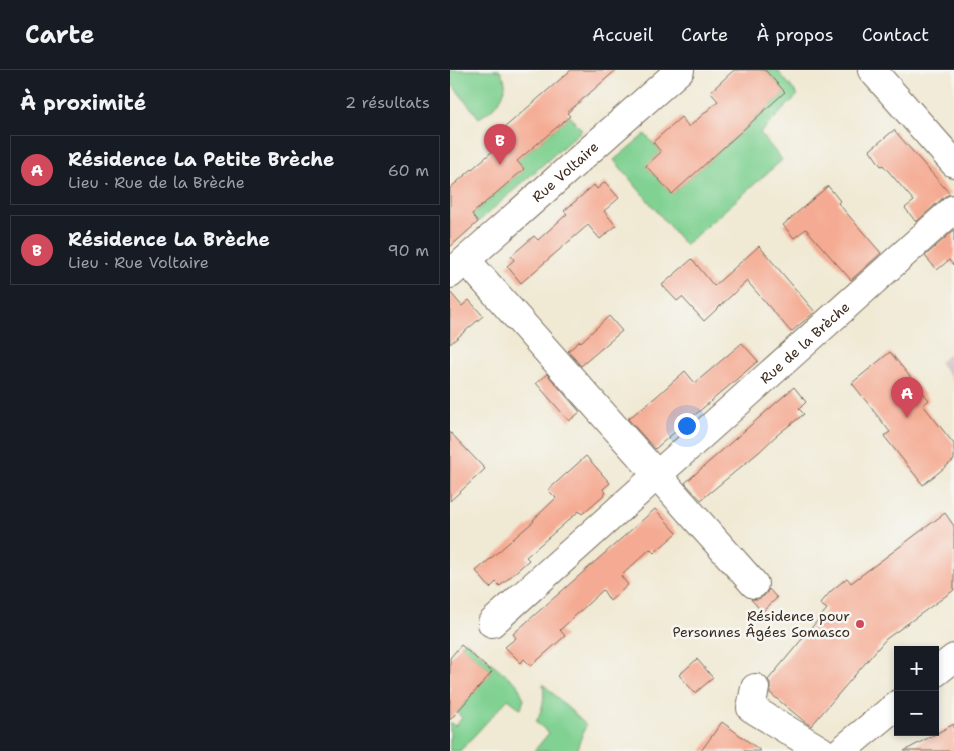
<!DOCTYPE html>
<html lang="fr">
<meta charset="utf-8">
<style>
body{margin:0;font-family:"Shantell Sans",sans-serif;background:#242831;color:#f1f3f6}
.controls{position:absolute;right:15px;bottom:15px;display:grid;overflow:hidden;border-radius:0px;box-shadow:0 2px 8px #0003}
.controls button{width:45px;height:45px;display:grid;place-items:center;padding:0;border:0;border-bottom:1px solid #363941;background:#171b24;color:#f1f3f6;font:25px sans-serif}
.you{position:absolute;left:236px;top:355px;width:18px;height:18px;margin:-12px;border:4px solid #fff;border-radius:50%;background:#1a73e8;box-shadow:0 0 0 8px #1a73e833}
.badge{display:grid;place-items:center;width:32px;height:32px;border-radius:50%;background:#d1495b;color:#fff;font-size:16px;font-weight:700}
.pin{position:absolute;translate:-50% -41px;filter:drop-shadow(0 1px 2px #0008)}
.pin::after{content:'';position:absolute;top:26px;width:18px;height:15px;background:inherit;clip-path:polygon(0 0,100% 0,50% 100%)}
.list{margin:0;padding:0;list-style:none}
h2{display:flex;justify-content:space-between;align-items:center;height:65px;margin:0;padding:0 20px;font-size:21px}
h2 small{font-size:16px;font-weight:400;color:#9ea1a6}
.list li{display:grid;grid-template-columns:32px 1fr auto;gap:15px;align-items:center;box-sizing:border-box;height:70px;margin:0 10px 10px;padding:0 10px;border:1px solid #363941;border-radius:0px}
.list b{display:block;font-size:19px;white-space:nowrap}
.list p{margin:0;font-size:16px;white-space:nowrap;color:#9ea1a6}
.list em{font-size:16px;font-style:normal;color:#9ea1a6}
.map{position:relative;flex:none;width:504px;height:681px;overflow:hidden}
header{display:flex;align-items:center;gap:30px;box-sizing:border-box;height:70px;padding:0 25px;background:#171b24;border-bottom:1px solid #363941}
header strong{font-size:24px}
nav{display:flex;gap:28px;margin-inline-start:auto;font-size:18px}
main{display:flex}
aside{flex:1;background:#171b24}
.map>svg:first-child{display:block}
.industrial{fill:#d2bfbf}
.green{fill:#80d192;stroke:#5e7e58}
.building{fill:#f5ab93}
.lines{fill:none;stroke-linecap:round;stroke-linejoin:round}
.minor-casing{stroke:#7a6d5d;stroke-width:30}
.minor{stroke:#fff;stroke-width:28}
.poi-dot{fill:#d1495b;stroke:#f6f6f2;stroke-width:2}
.labels{text-anchor:middle;dominant-baseline:central;stroke-width:5;stroke-linejoin:round;paint-order:stroke}
.street-label{font-size:14px;fill:#3b2a1e;stroke:#f6f6f2}
.poi-label{font-size:14px;fill:#3b2a1e;stroke:#f6f6f2;text-anchor:end}
</style>
<header>
<strong>Carte</strong>
<nav><a>Accueil</a><a>Carte</a><a>À propos</a><a>Contact</a></nav>
</header>
<main>
<aside>
<h2>À proximité<small>2 résultats</small></h2>
<ul class="list">
<li><span class="badge">A</span><div><b>Résidence La Petite Brèche</b><p>Lieu · Rue de la Brèche</p></div><em>60 m</em></li>
<li><span class="badge">B</span><div><b>Résidence La Brèche</b><p>Lieu · Rue Voltaire</p></div><em>90 m</em></li>
</ul>
</aside>
<div class="map">
<svg width="504" height="681" viewBox="0 0 504 681">
<rect width="100%" height="100%" fill="#f6f6f2"/>
<filter id="ink" filterUnits="userSpaceOnUse"><feTurbulence type="fractalNoise" baseFrequency=".02" numOctaves="2"/><feDisplacementMap in="SourceGraphic" scale="10" xChannelSelector="R" yChannelSelector="G"/><feConvolveMatrix kernelMatrix="1 2 1 2 8 2 1 2 1" color-interpolation-filters="sRGB"/></filter>
<filter id="wash" filterUnits="userSpaceOnUse"><feTurbulence type="fractalNoise" baseFrequency=".0096" numOctaves="4" result="noise"/><feDisplacementMap in="SourceGraphic" scale="20" xChannelSelector="R" yChannelSelector="G"/><feGaussianBlur stdDeviation="1.12" result="paint"/><feColorMatrix in="noise" values="0 0 0 0 0 0 0 0 0 0 0 0 0 0 0 0 0 1.4 0 .05"/><feComposite in="paint" operator="in"/></filter>
<g filter="url(#wash)">
<rect width="100%" height="100%" fill="#f0e9d3"/>
<!-- industrial -->
<path class="industrial" d="M 504,281 L 504,312 L 489,292 Z"/>
<!-- green -->
<g class="green">
<path d="M 0,0 L 50,0 C 52,5 56,11 55,16 C 54,30 41,41 29,48 L 0,12 Z"/>
<path d="M 315,0 L 327,0 L 348,25 L 310,63 L 332,90 L 235,175 L 164,90 L 195,64 L 211,82 L 196,96 L 222,124 L 335,22 Z"/>
<path d="M 120,46 L 132,60 L 28,152 L 22,145 L 74,99 L 67,91 Z"/>
<path d="M 15,571 L 67,614 L 74,629 L 71,639 L 58,629 L 10,681 L 0,681 L 0,652 L 5,656 L 12,648 L 7,642 L 42,602 L 11,575 Z"/>
<path d="M 93,614 L 136,655 L 126,681 L 84,681 L 99,663 L 86,652 C 93,638 95,629 93,614 Z"/>
</g>
<g id="blocks">
<!-- building -->
<g class="building">
<path d="M 121,0 L 166,0 L 117,43 L 120,46 L 67,91 L 74,99 L 22,144 L 28,152 L 0,177 L 0,118 L 51,74 L 46,68 L 48,66 L 46,65 Z"/>
<path d="M 284,0 L 315,0 L 335,22 L 222,124 L 196,96 L 211,82 L 203,72 L 231,47 L 239,57 L 268,31 L 260,22 Z"/>
<path d="M 444,60 L 500,124 L 494,127 L 466,152 L 455,138 L 464,131 L 433,95 L 431,96 L 420,80 Z"/>
<path d="M 155,112 L 169,128 L 154,141 L 166,156 L 150,169 L 138,155 L 71,213 L 57,196 L 64,190 L 61,186 L 84,166 L 88,170 L 117,144 L 114,141 L 144,115 L 147,119 Z"/>
<path d="M 378,116 L 390,131 L 388,133 L 431,183 L 401,210 L 356,159 L 344,168 L 333,155 Z"/>
<path d="M 504,160 L 504,196 L 499,190 L 487,200 L 475,186 Z"/>
<path d="M 309,176 L 365,242 L 341,262 L 297,211 L 254,251 L 232,227 L 227,231 L 212,215 L 242,189 L 264,216 Z"/>
<path d="M 0,222 L 12,236 L 19,230 L 33,246 L 0,274 Z"/>
<path d="M 159,246 L 172,261 L 131,296 L 118,281 L 130,271 L 131,272 Z"/>
<path d="M 292,273 L 308,291 L 205,379 L 178,349 L 207,326 L 235,301 L 245,313 Z"/>
<path d="M 440,282 L 479,330 L 473,335 L 504,374 L 504,390 L 473,415 L 434,366 L 440,362 L 402,313 Z"/>
<path d="M 97,304 L 130,342 L 119,351 L 86,313 Z"/>
<path d="M 344,317 L 356,332 L 349,339 L 354,344 L 327,365 L 309,382 L 251,430 L 235,413 Z"/>
<path d="M 0,362 L 35,399 L 0,431 Z"/>
<path d="M 136,386 L 160,413 L 153,419 L 156,423 L 132,444 L 129,441 L 76,487 L 79,490 L 50,516 L 46,512 L 40,518 L 26,501 L 84,451 L 83,450 L 106,428 L 98,420 Z"/>
<path d="M 205,439 L 227,463 L 204,483 L 200,479 L 171,506 L 178,515 L 160,531 L 153,520 L 110,560 L 115,566 L 81,596 L 74,589 L 71,593 L 55,577 L 66,568 L 63,564 Z"/>
<path d="M 495,443 L 504,456 L 504,520 L 436,569 L 361,656 L 355,652 L 320,623 L 320,613 L 318,610 L 377,539 L 370,534 L 381,521 L 397,508 L 401,513 Z"/>
<path d="M 319,519 L 327,528 L 312,542 L 301,529 L 308,529 L 314,526 Z"/>
<path d="M 11,575 L 42,602 L 0,650 L 0,588 Z"/>
<path d="M 247,589 L 263,608 L 245,623 L 229,605 Z"/>
<path d="M 272,652 L 311,681 L 251,681 Z"/>
<path d="M 504,654 L 504,681 L 454,681 Z"/>
</g>
</g>
</g>
<g filter="url(#ink)">
<use href="#blocks" fill-opacity="0" stroke="#7a6d5d" stroke-width="1"/>
<g class="lines">
<defs>
<g id="minor">
<path d="M 422,0 L 504,93"/>
<path d="M 16,190 L 304,514"/>
<path id="s1" d="M 0,204 L 230,0"/>
<path id="s2" d="M 42,553 L 504,139"/>
<path d="M 485,603 L 504,588"/>
<path d="M 305,618 L 301,638 L 372,681"/>
<path d="M 391,681 L 448,634"/>
</g>
</defs>
<!-- minor casing -->
<use href="#minor" class="minor-casing"/>
<!-- minor -->
<use href="#minor" class="minor"/>
</g>
</g>
<!-- markers -->
<circle class="poi-dot" cx="410" cy="554" r="5"/>
<g class="labels">
<!-- street labels -->
<g class="street-label">
<text stroke="none"><textPath href="#s1" startOffset="154">Rue Voltaire</textPath></text>
<text stroke="none"><textPath href="#s2" startOffset="420">Rue de la Brèche</textPath></text>
</g>
<!-- poi labels -->
<g class="poi-label">
<text x="400" y="546">Résidence pour<tspan x="400" dy="16">Personnes Âgées Somasco</tspan></text>
</g>
</g>
</svg>
<div class="controls">
<button>+</button>
<button>−</button>
</div>
<div class="you"></div>
<div class="pin badge" style="left:457px;top:348px">A</div>
<div class="pin badge" style="left:50px;top:95px">B</div>
</div>
</main>
